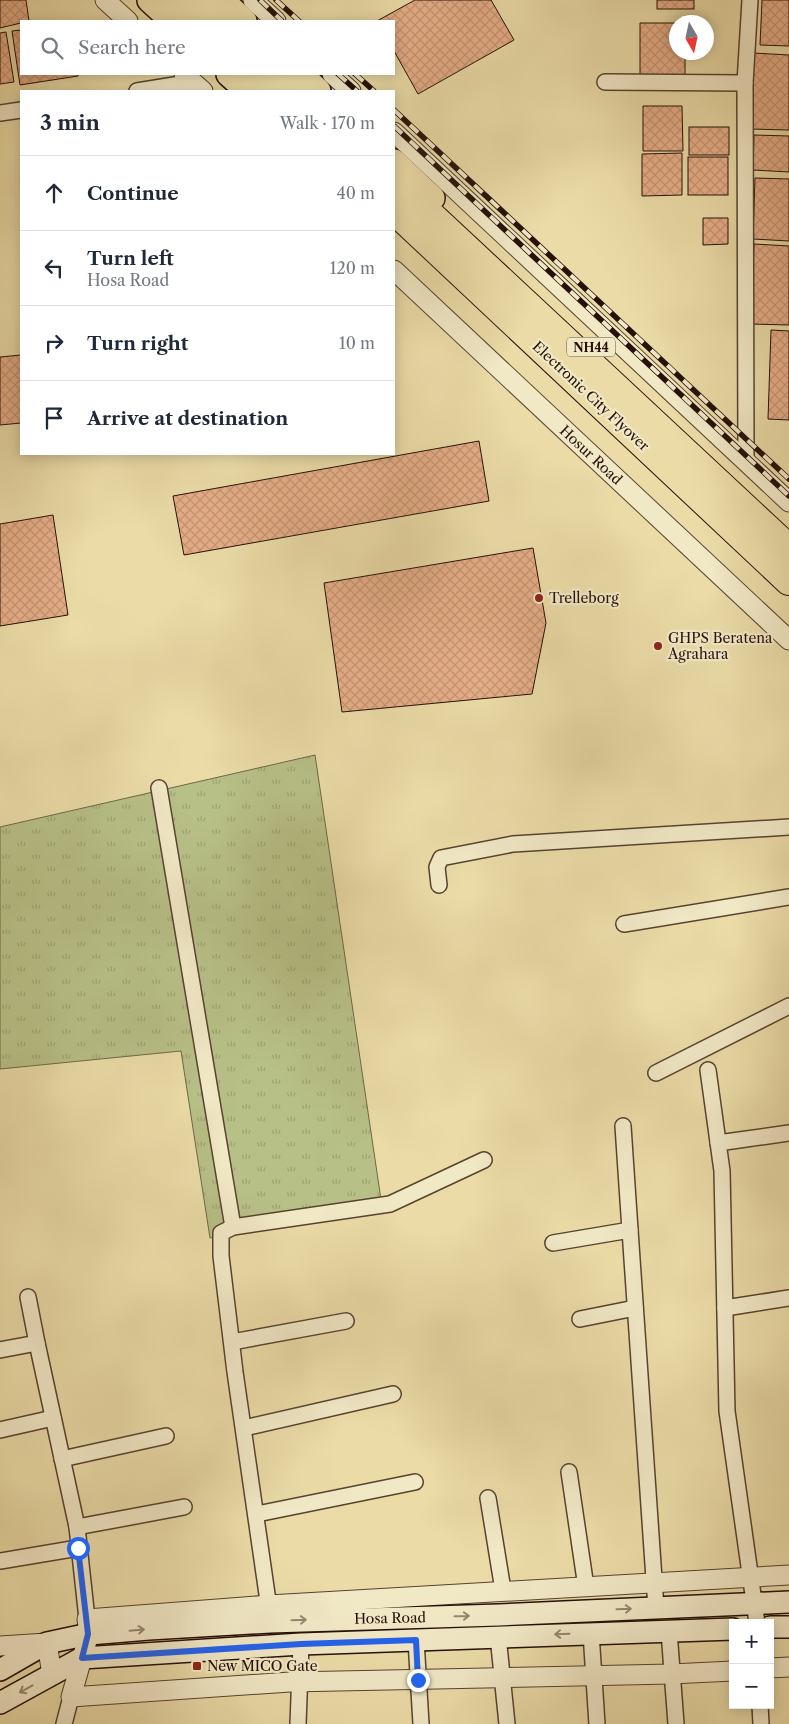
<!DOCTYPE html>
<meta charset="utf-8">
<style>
body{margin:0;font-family:"Libre Caslon Text",serif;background:#f2f2f3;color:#1f2937}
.controls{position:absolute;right:15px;bottom:15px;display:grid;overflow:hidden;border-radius:0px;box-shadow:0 2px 12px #0003}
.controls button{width:45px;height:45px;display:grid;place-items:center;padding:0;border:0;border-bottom:1px solid #e0e1e3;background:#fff;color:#1f2937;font:25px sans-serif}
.compass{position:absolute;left:669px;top:15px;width:45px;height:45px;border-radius:50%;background:#fff;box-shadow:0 2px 12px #0003;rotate:171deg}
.stop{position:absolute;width:15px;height:15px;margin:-11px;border:4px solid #2563eb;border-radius:50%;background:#fff}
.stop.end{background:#2563eb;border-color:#fff;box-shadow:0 1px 5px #0008}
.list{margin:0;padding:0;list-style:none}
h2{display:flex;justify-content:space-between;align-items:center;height:65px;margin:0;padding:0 20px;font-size:21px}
h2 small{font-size:16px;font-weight:400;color:#747a83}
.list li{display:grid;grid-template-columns:32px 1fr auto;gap:15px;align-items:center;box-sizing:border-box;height:75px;padding:0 20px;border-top:1px solid #e0e1e3}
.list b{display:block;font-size:19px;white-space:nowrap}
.list p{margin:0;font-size:16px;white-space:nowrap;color:#747a83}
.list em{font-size:16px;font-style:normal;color:#747a83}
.icon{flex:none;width:28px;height:28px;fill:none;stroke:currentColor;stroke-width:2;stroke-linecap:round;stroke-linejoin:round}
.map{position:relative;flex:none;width:789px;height:1724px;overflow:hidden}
.search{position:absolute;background:#fff;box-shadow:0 2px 12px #0003;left:20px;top:20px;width:375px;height:55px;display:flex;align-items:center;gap:12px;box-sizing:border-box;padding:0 18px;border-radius:0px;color:#747a83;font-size:19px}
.panel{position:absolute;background:#fff;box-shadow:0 2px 12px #0003;left:20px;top:90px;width:375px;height:365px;border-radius:0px}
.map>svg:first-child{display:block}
.grass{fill:url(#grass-tufts);stroke:#6e6847}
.building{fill:url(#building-cross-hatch);stroke:#261007}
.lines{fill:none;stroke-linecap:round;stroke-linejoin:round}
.minor-casing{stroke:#57432f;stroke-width:18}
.tertiary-casing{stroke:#57432f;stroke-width:21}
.secondary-casing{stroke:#261007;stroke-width:24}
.trunk-casing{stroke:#261007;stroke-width:28}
.motorway-casing{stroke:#261007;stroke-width:30}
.minor{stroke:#f1e8c6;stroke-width:15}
.tertiary{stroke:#f1e8c6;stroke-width:19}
.secondary{stroke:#f1e8c6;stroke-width:21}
.trunk{stroke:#eadba7;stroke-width:25}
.motorway{stroke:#eadba7;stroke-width:28}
.rail-casing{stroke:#261007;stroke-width:5.5}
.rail{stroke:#f1e8c6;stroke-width:4;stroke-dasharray:11;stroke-linecap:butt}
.oneway{stroke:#968770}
.route{stroke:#2563eb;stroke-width:6}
.poi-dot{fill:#8f2418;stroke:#f1e8c6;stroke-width:2}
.labels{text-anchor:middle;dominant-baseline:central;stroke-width:4.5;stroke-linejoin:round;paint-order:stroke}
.shield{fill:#f1e8c6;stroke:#635140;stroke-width:1}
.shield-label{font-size:12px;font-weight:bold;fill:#261007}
.street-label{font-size:14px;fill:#261007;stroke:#f1e8c6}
.poi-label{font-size:14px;fill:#261007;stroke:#f1e8c6;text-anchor:start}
</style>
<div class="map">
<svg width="789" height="1724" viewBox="0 0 789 1724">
<defs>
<pattern id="grass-tufts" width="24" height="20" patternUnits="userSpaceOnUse" patternTransform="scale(1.25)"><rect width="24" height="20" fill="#b7c087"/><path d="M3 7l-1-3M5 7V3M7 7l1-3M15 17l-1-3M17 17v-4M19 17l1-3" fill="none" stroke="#9da473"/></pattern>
<pattern id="building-cross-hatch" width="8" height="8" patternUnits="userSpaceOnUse" patternTransform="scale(1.25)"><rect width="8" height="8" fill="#e6ae88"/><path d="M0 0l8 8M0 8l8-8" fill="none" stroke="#c59574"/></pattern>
</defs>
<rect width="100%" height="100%" fill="#eadba7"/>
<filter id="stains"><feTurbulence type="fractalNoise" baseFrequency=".004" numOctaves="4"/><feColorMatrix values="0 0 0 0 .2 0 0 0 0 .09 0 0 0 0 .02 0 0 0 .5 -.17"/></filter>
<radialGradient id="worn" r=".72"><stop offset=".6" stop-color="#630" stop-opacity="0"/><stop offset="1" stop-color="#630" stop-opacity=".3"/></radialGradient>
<!-- grass -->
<path class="grass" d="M 315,755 L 383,1213 L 210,1238 L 181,1051 L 0,1069 L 0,827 Z"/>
<!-- building -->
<g class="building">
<path d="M 0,0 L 26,0 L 29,21 L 0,28 Z"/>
<path d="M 415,0 L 491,0 L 514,40 L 418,94 L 394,51 L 394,21 L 377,21 Z"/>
<rect x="657" y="0" width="37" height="9"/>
<path d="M 762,0 L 789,0 L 789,46 L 760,45 Z"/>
<path d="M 640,23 L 676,23 L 676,52 L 685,52 L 685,77 L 640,77 Z"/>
<path d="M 21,30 L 21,74 L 78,74 L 78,76 L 20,85 L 12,31 Z"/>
<path d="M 6,32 L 14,82 L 0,84 L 0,33 Z"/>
<path d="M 753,53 L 789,55 L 789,130 L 750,129 Z"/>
<path d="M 643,106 L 682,106 L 683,151 L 643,151 Z"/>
<rect x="689" y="127" width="40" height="28"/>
<path d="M 754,135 L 789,136 L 789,172 L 753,170 Z"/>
<path d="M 682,153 L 682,195 L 642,196 L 642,154 Z"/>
<rect x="688" y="157" width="40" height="38"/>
<path d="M 755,178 L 789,179 L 789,241 L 753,239 Z"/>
<path d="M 703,218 L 728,218 L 728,244 L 703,245 Z"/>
<path d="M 754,244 L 789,246 L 789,325 L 751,324 Z"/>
<path d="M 771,330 L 789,331 L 789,420 L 768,419 Z"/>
<path d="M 21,355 L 21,423 L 0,425 L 0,357 Z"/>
<path d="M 479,441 L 489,501 L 184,555 L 173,496 Z"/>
<path d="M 53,515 L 68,615 L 0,626 L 0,524 Z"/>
<path d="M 533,548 L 546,623 L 532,694 L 342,712 L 324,583 Z"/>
</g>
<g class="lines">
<defs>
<g id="minor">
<path d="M 605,82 L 745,83"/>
<path d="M 137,91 L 193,82"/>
<path d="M 0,113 L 21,110"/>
<path d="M 746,461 L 745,83 L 750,0"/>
<path d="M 159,788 L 233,1227"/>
<path d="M 439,885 L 437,867 L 441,858 L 513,844 L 789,827"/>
<path d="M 624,924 L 789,897"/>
<path d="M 708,1070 L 722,1171 L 727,1411 L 757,1623"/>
<path d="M 656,1073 L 789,1006"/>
<path d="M 718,1143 L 789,1133"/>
<path d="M 630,1230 L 656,1608"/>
<path d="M 553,1243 L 630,1230 L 623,1126"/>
<path d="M 725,1308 L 789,1298"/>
<path d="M 580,1319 L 635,1308"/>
<path d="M 232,1342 L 346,1321"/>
<path d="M 37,1343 L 77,1527 L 87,1619"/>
<path d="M 0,1350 L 37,1343 L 28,1297"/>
<path d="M 244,1428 L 393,1394"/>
<path d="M 0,1430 L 53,1418"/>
<path d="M 62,1459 L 166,1436"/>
<path d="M 569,1472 L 586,1587"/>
<path d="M 488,1498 L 503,1590"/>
<path d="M 257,1514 L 415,1482"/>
<path d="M 77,1527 L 184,1507"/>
<path d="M 0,1561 L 78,1548"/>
<path d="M 270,1615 L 235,1372 L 221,1256 L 221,1233 L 233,1227 L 390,1204 L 484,1160"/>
<path d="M 669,1631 L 676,1724"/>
<path d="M 591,1633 L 597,1724"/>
<path d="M 498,1636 L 507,1724"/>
<path d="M 416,1640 L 421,1724"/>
<path d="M 760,1705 L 761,1724"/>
<path d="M 64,1724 L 71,1697"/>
<path d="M 298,1724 L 301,1644"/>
</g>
<g id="tertiary">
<path d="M 105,0 L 128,21"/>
<path d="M 253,0 L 276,21"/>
<path d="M 184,74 L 203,91"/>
<path d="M 332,74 L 351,91"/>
<path d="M 394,132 L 789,502"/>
<path d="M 394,270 L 789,640"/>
<path d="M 0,1646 L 47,1643 L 52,1675"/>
<path d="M 770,1668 L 789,1667"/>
<path d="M 733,1671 L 671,1674 L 290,1682 L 71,1697 L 89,1634 L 87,1619 L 269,1605 L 789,1575"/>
</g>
<g id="secondary">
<path d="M 770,1627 L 789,1627"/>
<path d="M 0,1670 L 47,1643 L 89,1634 L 149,1629 L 270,1622 L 499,1615 L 789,1602"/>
<path d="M 0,1703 L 82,1658 L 301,1644 L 733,1629"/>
</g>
<g id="trunk">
<path d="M 150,0 L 173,21"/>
<path d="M 221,0 L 244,21"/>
<path d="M 229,74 L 248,91"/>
<path d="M 300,74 L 318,91"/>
<path d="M 394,162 L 432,198"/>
</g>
<g id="motorway">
<path d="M 170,0 L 193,21"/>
<path d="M 199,0 L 222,21"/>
<path d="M 249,74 L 267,91"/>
<path d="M 278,74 L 297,91"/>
<path d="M 394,181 L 789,549"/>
<path d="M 394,210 L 789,581"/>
</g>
</defs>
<!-- minor casing -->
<use href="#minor" class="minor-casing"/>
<!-- tertiary casing -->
<use href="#tertiary" class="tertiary-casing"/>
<!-- secondary casing -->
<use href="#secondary" class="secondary-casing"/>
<!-- trunk casing -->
<use href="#trunk" class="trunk-casing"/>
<!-- motorway casing -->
<use href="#motorway" class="motorway-casing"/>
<!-- minor -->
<use href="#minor" class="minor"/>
<!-- tertiary -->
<use href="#tertiary" class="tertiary"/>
<!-- secondary -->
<use href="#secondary" class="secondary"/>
<!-- trunk -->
<use href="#trunk" class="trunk"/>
<!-- motorway -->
<use href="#motorway" class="motorway"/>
<defs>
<g id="rail">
<path d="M 260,0 L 282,21"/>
<path d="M 276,0 L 299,21"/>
<path d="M 338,74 L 357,91"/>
<path d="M 355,74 L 374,91"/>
<path d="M 394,110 L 789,479"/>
<path d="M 394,126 L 789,496"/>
</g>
</defs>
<!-- rail casing -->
<use href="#rail" class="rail-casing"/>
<!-- rail -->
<use href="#rail" class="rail"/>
</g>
<!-- one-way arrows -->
<defs><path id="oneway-shaft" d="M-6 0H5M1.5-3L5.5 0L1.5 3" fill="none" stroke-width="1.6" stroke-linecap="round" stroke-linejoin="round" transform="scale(1.25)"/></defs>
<g class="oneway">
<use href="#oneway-shaft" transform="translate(624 1609) rotate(-2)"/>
<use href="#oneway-shaft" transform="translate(462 1616) rotate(-1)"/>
<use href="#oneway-shaft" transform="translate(299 1620) rotate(-2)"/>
<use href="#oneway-shaft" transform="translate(137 1630) rotate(-5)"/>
<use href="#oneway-shaft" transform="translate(562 1634) rotate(178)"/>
<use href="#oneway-shaft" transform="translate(26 1689) rotate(151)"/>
</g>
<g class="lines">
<!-- route -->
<path class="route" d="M 78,1548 L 88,1634 L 82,1658 L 301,1644 L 416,1640 L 418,1680"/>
</g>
<!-- markers -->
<g class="poi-dot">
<circle cx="539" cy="598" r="5"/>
<circle cx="658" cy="646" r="5"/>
<rect x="192" y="1661" width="10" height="10" rx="2.5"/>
</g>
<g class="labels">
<!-- shield labels -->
<rect class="shield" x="567" y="337.5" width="48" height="19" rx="4"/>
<g class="shield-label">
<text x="591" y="347">NH44</text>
</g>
<!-- street labels -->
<g class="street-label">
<text transform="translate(591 396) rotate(43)">Electronic City Flyover</text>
<text transform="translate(591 455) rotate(43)">Hosur Road</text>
<text transform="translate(390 1618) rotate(-1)">Hosa Road</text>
</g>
<!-- poi labels -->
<g class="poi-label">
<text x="549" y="598">Trelleborg</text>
<text x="668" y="638">GHPS Beratena<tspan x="668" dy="16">Agrahara</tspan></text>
<text x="207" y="1666">New MICO Gate</text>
</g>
</g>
<rect width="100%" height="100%" filter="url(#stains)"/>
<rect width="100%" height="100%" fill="url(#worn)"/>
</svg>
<div class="controls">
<button>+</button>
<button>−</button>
</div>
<svg class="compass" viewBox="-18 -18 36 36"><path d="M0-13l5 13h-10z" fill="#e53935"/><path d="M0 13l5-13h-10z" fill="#747a83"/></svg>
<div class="stop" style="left:78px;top:1548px"></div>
<div class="stop end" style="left:418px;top:1680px"></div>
<div class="search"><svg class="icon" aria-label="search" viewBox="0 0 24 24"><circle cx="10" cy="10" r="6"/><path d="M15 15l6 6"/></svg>Search here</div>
<section class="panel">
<h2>3 min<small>Walk · 170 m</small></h2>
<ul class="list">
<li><svg class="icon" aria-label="ahead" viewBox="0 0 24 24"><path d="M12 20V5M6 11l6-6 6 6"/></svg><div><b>Continue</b></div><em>40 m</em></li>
<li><svg class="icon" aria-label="left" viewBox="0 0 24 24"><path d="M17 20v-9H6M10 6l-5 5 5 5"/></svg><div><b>Turn left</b><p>Hosa Road</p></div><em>120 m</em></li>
<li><svg class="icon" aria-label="right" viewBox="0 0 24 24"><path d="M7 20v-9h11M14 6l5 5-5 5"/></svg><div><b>Turn right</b></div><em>10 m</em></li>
<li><svg class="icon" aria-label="arrive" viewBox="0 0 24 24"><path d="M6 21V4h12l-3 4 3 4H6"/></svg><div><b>Arrive at destination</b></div></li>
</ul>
</section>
</div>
